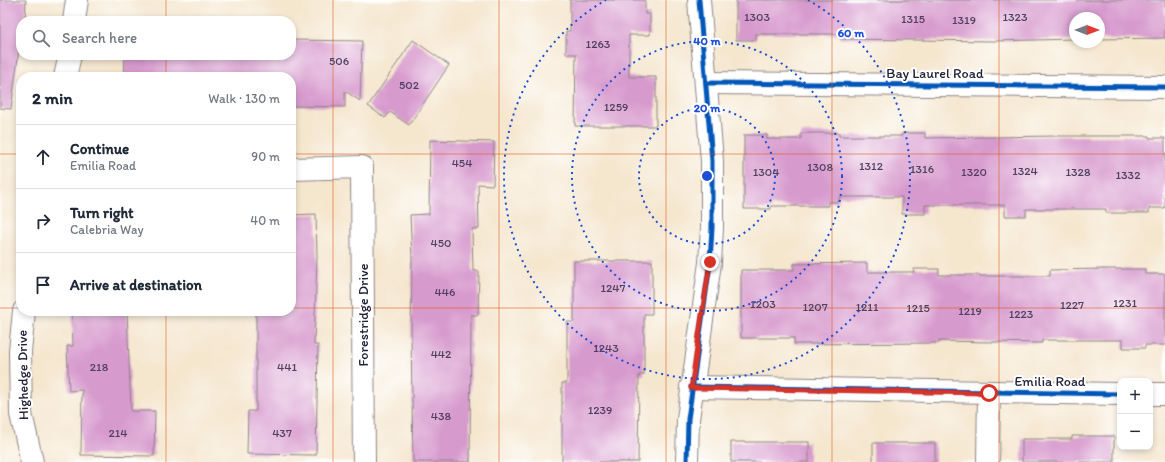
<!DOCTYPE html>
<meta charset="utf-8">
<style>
body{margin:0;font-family:Itim,sans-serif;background:#f6f6f7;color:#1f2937}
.controls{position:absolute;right:12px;bottom:12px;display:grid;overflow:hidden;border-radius:8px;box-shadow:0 2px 6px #0003}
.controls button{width:36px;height:36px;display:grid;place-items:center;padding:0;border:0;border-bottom:1px solid #e0e1e3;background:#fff;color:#1f2937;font:20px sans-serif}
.compass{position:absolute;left:1069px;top:12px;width:36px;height:36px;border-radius:50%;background:#fff;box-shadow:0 2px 6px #0003;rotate:90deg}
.stop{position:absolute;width:12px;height:12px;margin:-9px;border:3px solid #d93025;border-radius:50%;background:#fff}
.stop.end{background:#d93025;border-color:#fff;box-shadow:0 1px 4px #0008}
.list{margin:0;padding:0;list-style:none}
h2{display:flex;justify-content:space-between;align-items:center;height:52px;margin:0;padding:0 16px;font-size:17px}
h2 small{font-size:13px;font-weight:400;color:#747a83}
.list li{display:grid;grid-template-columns:26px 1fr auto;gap:12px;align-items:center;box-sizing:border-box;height:64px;padding:0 16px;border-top:1px solid #e0e1e3}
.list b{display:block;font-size:15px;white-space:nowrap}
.list p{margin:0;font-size:13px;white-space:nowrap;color:#747a83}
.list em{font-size:13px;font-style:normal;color:#747a83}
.icon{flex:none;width:22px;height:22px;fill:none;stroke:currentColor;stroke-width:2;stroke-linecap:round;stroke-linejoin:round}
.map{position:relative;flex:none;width:1165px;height:462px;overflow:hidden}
.search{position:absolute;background:#fff;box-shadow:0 2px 6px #0003;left:16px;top:16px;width:280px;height:44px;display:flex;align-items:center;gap:10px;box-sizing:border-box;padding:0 14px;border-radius:16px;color:#747a83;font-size:15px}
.panel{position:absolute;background:#fff;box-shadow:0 2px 6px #0003;left:16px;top:72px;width:280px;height:244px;border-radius:16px}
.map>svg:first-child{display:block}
.building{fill:#d79acd}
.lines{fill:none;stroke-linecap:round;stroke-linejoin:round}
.minor-casing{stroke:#8c8484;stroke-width:24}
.minor{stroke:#fff;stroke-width:22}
.cycleway-casing{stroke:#fff;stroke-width:8}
.cycleway{stroke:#0057b8;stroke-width:5}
.route{stroke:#d93025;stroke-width:5}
.grid{fill:none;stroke:#de560e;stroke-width:1;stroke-opacity:0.55}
.ring{fill:none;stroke:#1d4ed8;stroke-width:2;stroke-dasharray:2 4}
.labels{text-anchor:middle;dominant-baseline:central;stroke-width:4;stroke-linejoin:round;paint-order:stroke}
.number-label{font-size:12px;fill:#4f4060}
.street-label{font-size:14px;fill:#22223b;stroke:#fff}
.centre{fill:#1d4ed8;stroke:#fff;stroke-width:2}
.ring-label{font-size:12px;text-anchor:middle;font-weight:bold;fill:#1d4ed8;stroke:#fff;stroke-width:4;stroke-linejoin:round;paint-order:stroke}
</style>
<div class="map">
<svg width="1165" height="462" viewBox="0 0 1165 462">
<rect width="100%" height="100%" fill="#fff"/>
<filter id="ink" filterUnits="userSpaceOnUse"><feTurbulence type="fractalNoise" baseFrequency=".025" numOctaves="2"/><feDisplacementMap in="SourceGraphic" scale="8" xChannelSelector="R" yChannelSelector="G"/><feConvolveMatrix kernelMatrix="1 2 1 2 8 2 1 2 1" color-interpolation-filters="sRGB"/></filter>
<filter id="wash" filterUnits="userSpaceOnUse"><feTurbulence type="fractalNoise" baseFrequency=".012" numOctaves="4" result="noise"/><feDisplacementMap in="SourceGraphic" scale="16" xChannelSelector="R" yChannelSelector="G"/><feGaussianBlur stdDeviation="0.9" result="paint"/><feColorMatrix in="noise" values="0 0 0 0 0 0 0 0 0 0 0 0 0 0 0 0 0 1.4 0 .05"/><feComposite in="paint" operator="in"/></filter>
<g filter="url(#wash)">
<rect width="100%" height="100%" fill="#f5e6ce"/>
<g id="blocks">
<!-- building -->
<g class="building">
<path d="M 0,0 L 26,0 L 25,21 L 21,21 L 21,35 L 11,109 L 0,108 Z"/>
<path d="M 570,0 L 645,0 L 645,14 L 650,14 L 650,35 L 629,35 L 629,77 L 656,77 L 656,126 L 575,126 L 576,54 L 566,54 L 566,31 L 570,31 Z"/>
<path d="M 736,0 L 1165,0 L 1165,38 L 1099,39 L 1099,18 L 1075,18 L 1075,39 L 994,41 L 840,39 L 840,34 L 756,34 L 756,40 L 736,40 Z"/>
<path d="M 291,40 L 362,41 L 360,101 L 345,91 L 345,107 L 291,106 L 291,77 L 124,77 L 125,55 L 291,55 Z"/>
<path d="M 413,40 L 449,65 L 409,125 L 390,112 L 385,118 L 368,106 Z"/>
<path d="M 801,133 L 839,133 L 839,136 L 902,136 L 902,133 L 925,133 L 925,138 L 1057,136 L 1149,136 L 1149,138 L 1165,138 L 1165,208 L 1149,208 L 1149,213 L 1106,213 L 1106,209 L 1026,209 L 1026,216 L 1005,216 L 1005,205 L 925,205 L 925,214 L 902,214 L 902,197 L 839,197 L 839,202 L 828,202 L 828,206 L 771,206 L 771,209 L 744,209 L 744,135 L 767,135 L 767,139 L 801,139 Z"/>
<path d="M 430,140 L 494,142 L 493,185 L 478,184 L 479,229 L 472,229 L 473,271 L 479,271 L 478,315 L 471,315 L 470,462 L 413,462 L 411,334 L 412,258 L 410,215 L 429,214 Z"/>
<path d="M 316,214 L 317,257 L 314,345 L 318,345 L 316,455 L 247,454 L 248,411 L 256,411 L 256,311 L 291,311 L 291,215 Z"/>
<path d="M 574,261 L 652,261 L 652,314 L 644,314 L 644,375 L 639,375 L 638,462 L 562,462 L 562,383 L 567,383 L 567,322 L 574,322 Z"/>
<path d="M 867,263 L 867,272 L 914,272 L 914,269 L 939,269 L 939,275 L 980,275 L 980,276 L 1050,276 L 1050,270 L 1105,269 L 1145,269 L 1145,274 L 1165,274 L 1165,345 L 1145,345 L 1145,348 L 1123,348 L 1123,340 L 1042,340 L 1042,343 L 939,341 L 939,343 L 794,344 L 794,338 L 741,338 L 741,270 L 794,270 L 794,264 Z"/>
<path d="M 72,311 L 127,311 L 131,411 L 155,411 L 154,456 L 81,455 L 82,390 L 69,391 L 67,346 L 73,346 Z"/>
<path d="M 1072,436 L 1114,436 L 1114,462 L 1022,462 L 1022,439 L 1072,439 Z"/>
<rect x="731" y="442" width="78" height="20"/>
<rect x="873" y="443" width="62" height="19"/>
</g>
</g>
</g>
<g filter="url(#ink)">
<use href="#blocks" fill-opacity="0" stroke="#8c8484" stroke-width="1"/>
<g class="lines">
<defs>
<g id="minor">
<path d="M 74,21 L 77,0"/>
<path d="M 65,77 L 70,55"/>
<path d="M 706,83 L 1165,87"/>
<path d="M 291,169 L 362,167 L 364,462"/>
<path d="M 24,311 L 20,351 L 21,414 L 32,462"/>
<path d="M 691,387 L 1120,394"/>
<path d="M 1150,394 L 1165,394"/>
<path d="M 687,462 L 688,419 L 710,263 L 712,228 L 712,161 L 699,0"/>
<path d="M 988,462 L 989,393"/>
</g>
</defs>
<!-- minor casing -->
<use href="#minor" class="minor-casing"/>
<!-- minor -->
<use href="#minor" class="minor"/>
<defs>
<g id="cycleway">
<path d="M 706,83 L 1165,87"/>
<path d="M 691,387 L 1120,394"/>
<path d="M 687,462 L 688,419 L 710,263 L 712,228 L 712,161 L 699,0"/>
</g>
</defs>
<!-- cycleway casing -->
<use href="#cycleway" class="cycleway-casing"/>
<!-- cycleway -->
<use href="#cycleway" class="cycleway"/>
</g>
</g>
<g class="lines" filter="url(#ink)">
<!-- route -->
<path class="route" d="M 710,262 L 691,388 L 989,393"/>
</g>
<!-- grid -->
<path class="grid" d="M 166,0 L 166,21M 333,0 L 333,462M 499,0 L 499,462M 666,0 L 666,462M 832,0 L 832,462M 999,0 L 999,462M 166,55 L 166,77M 0,154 L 21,154M 291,154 L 1165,154M 0,308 L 21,308M 291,308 L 1165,308M 166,311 L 166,462"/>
<!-- distance rings -->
<g class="ring">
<circle cx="707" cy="176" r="68"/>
<circle cx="707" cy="176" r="135"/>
<path d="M808 0A203 203 0 1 1 606 0"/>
</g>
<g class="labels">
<!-- number labels -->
<g class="number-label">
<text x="757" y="17">1303</text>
<text x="1015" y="17">1323</text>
<text x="913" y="19">1315</text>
<text x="964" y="20">1319</text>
<text x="598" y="44">1263</text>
<text x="339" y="61">506</text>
<text x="409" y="85">502</text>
<text x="616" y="107">1259</text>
<text x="462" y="163">454</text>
<text x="871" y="166">1312</text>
<text x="820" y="167">1308</text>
<text x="922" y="169">1316</text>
<text x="1025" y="171">1324</text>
<text x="766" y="172">1304</text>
<text x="974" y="172">1320</text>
<text x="1078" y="172">1328</text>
<text x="1128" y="175">1332</text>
<text x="441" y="243">450</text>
<text x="613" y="288">1247</text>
<text x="445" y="292">446</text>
<text x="1125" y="303">1231</text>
<text x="763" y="304">1203</text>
<text x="1072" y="305">1227</text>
<text x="815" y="307">1207</text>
<text x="867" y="307">1211</text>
<text x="918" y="308">1215</text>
<text x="970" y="311">1219</text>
<text x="1021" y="314">1223</text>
<text x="606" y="348">1243</text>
<text x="441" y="354">442</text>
<text x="99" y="367">218</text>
<text x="287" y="367">441</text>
<text x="600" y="410">1239</text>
<text x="441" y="416">438</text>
<text x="118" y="433">214</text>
<text x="282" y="433">437</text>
</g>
<!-- street labels -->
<g class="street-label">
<text x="935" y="73">Bay Laurel Road</text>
<text transform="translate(363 315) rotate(-90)">Forestridge Drive</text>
<text transform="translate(23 375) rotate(-91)">Highedge Drive</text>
<text x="1050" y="381">Emilia Road</text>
</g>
</g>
<circle cx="707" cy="176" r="6" class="centre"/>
<g class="ring-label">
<text x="851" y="37">60 m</text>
<text x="707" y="45">40 m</text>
<text x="707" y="112">20 m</text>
</g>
</svg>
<div class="controls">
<button>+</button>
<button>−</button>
</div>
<svg class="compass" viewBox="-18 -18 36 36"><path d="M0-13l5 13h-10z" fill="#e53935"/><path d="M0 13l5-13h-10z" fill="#747a83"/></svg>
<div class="stop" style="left:989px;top:393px"></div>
<div class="stop end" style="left:710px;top:262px"></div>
<div class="search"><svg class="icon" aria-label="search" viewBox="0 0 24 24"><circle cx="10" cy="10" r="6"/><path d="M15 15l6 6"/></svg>Search here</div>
<section class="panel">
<h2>2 min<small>Walk · 130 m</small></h2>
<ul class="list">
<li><svg class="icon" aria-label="ahead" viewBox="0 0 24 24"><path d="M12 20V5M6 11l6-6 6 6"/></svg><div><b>Continue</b><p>Emilia Road</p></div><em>90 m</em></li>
<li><svg class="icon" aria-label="right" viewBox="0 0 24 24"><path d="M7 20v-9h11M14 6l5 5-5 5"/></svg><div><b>Turn right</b><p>Calebria Way</p></div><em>40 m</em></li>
<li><svg class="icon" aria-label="arrive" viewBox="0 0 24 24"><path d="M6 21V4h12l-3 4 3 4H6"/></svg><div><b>Arrive at destination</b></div></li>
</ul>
</section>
</div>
